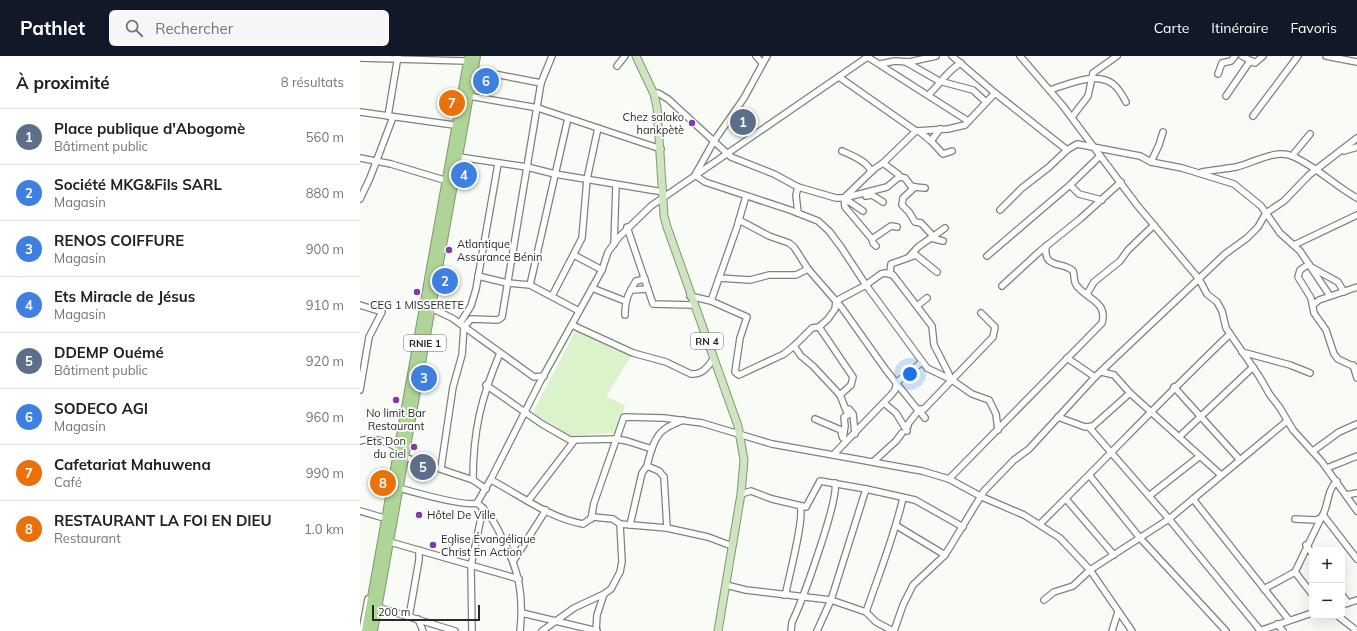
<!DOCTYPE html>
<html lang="fr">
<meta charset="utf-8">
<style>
body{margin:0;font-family:Mulish,sans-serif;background:#f6f6f6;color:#202124}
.controls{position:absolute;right:12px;bottom:12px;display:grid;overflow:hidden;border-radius:6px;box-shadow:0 4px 16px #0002}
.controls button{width:36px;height:36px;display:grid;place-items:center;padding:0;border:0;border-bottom:1px solid #e0e0e0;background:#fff;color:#202124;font:20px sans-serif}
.scale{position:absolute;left:12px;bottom:10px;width:108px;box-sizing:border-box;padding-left:4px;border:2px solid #292a28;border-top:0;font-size:11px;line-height:14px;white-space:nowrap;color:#292a28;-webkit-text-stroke:3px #fff;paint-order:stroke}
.you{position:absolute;left:550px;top:318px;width:14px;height:14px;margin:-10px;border:3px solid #fff;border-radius:50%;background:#1a73e8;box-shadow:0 0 0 6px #1a73e833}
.badge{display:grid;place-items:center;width:26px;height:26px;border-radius:50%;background:#111827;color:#fff;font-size:13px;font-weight:700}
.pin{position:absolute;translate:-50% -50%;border:2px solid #fff;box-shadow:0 1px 4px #0006}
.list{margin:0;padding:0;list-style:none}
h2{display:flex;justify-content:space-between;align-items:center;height:52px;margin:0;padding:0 16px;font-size:17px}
h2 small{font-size:13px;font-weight:400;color:#757577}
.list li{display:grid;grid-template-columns:26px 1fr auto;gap:12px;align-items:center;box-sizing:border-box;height:56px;padding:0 16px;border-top:1px solid #e0e0e0}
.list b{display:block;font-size:15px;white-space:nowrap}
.list p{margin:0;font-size:13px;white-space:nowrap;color:#757577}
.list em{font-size:13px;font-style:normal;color:#757577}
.icon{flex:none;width:22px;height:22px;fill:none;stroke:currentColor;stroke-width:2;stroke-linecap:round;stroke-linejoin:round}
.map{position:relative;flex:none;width:997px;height:575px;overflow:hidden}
header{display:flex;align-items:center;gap:24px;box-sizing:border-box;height:56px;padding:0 20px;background:#111827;color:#fff}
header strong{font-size:19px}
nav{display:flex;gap:22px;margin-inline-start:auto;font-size:14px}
.search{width:280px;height:36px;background:#f6f6f6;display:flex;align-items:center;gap:10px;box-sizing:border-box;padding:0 14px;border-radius:6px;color:#757577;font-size:15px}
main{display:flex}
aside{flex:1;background:#fff}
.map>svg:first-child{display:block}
.green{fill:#daf3cb}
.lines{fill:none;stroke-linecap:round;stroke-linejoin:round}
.minor-casing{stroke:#7e817c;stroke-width:8}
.major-casing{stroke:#809870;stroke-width:9}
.highway-casing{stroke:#809870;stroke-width:10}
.minor{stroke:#fff;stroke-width:5.5}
.major{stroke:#cfe5c1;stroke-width:7}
.highway{stroke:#afd497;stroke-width:8}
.poi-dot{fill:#8739aa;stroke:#fff;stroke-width:1.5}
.labels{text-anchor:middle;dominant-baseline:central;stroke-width:3.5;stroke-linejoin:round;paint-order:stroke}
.shield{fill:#fff;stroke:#696a68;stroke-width:1}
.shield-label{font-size:10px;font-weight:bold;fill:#292a28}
.poi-label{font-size:11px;fill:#292a28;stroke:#fff;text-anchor:start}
</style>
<header>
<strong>Pathlet</strong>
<div class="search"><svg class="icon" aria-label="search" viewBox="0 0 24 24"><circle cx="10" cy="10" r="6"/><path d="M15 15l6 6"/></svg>Rechercher</div>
<nav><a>Carte</a><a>Itinéraire</a><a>Favoris</a></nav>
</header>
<main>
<aside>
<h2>À proximité<small>8 résultats</small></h2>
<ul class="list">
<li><span class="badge" style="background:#5c6f8a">1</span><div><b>Place publique d'Abogomè</b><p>Bâtiment public</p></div><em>560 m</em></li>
<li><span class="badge" style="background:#3f7fe0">2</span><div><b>Société MKG&amp;Fils SARL</b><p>Magasin</p></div><em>880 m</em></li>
<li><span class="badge" style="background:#3f7fe0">3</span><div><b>RENOS COIFFURE</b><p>Magasin</p></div><em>900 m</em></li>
<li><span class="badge" style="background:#3f7fe0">4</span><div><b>Ets Miracle de Jésus</b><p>Magasin</p></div><em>910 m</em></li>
<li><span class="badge" style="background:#5c6f8a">5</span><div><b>DDEMP Ouémé</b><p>Bâtiment public</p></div><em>920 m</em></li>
<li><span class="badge" style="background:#3f7fe0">6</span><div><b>SODECO AGI</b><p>Magasin</p></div><em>960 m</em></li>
<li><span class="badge" style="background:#e8710a">7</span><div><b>Cafetariat Mahuwena</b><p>Café</p></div><em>990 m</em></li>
<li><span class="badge" style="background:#e8710a">8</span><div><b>RESTAURANT LA FOI EN DIEU</b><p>Restaurant</p></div><em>1.0 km</em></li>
</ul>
</aside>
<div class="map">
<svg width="997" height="575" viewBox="0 0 997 575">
<rect width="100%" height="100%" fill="#f8fbf6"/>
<!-- green -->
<path class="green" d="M 216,274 L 271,300 L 247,339 L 247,341 L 265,349 L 257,375 L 254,377 L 210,380 L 175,358 L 174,354 Z"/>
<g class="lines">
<defs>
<g id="minor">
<path d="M 396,0 L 402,7"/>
<path d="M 407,0 L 384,42 L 354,85 L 335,119 L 345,126 L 430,154 L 458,165 L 469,175 L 481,191 L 506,229 L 567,312 L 592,324 L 612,338 L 629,344 L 636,358 L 638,374"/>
<path d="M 506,0 L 608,65"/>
<path d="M 592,0 L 635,37 L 707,94"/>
<path d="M 660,0 L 703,50 L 777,149 L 839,223 L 847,238 L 857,246 L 862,255 L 866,272 L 899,320 L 910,339 L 920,352 L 933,374 L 962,406 L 997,455"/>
<path d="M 882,0 L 895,7 L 903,0"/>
<path d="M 966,0 L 997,6"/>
<path d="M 0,2 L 106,5"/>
<path d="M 546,6 L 579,25 L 613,34 L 626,46"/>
<path d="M 520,8 L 535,5 L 549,6 L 576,0"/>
<path d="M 257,10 L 265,0"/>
<path d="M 114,14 L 181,27"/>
<path d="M 858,18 L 862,7 L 871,5 L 875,0"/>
<path d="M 479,21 L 556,75 L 588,73 L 605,69 L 635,37"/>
<path d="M 690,34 C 709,28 736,15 753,28 C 759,33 763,40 766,46"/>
<path d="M 294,38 L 298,37 L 308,43 L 371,101 L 414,118 L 438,131 L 476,142 L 484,142 L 527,131 L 539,121"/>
<path d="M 568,39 C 580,29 586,15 601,7"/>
<path d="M 109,40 L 178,52 L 301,93"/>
<path d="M 866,40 L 888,8 L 892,5"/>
<path d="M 0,56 L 94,69"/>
<path d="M 28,60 L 38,0"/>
<path d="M 893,60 L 938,0"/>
<path d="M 712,61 L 728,40 L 733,17 L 757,0"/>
<path d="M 560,76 L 571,85 L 580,73"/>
<path d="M 571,85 L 583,98 L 592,95"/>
<path d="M 482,95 C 491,99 509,106 511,116"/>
<path d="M 984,95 L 997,91"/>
<path d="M 932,100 L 950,78"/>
<path d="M 99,101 L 167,111 L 195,118 L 303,136"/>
<path d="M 0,102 L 31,108 L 84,124"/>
<path d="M 791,106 L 799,89 L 803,76"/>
<path d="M 842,116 C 853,114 865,113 876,111 C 893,107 915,93 932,100 C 956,110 975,130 997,142"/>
<path d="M 539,121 L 545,122 L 551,130 L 555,131 L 543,142 L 542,149 L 549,156 L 555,166 L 561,167 L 573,180"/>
<path d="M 539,121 L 539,119 L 523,107 L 556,75"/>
<path d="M 710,129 L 719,138 L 742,144"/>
<path d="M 555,131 L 565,132"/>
<path d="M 506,140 L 512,139 L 523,146"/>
<path d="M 485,141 L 514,113 L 523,107"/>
<path d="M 0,143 L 10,122 L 33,61"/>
<path d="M 640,154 L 662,132 L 689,111 L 707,94 L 717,88 L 780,100 L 791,106 L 822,112 L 874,128 L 901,150 L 920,177 L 940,195 L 970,240"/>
<path d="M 503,155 L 484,142 L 485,151 L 512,183 L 531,170 L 537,171"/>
<path d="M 438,157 L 436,139 L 438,131"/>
<path d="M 379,164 L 409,180 L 429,187 L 434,191 L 448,213 L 482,252 L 526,314 L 557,353 L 564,353 L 633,281 L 635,271 L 621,257"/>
<path d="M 267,171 L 293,248 L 333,249"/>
<path d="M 571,182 L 583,185"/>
<path d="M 512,183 L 513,187 L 516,190"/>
<path d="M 254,188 L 256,129"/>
<path d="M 934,189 L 997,159"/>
<path d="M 214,199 L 242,214"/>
<path d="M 627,200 L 710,129 L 740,100"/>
<path d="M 549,201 L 558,191 L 585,172"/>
<path d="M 949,208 L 940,214 L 938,221 L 951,242 L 954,257 L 966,274 L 974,298 L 978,303 L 997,312"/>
<path d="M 951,211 L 978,226 L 984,236"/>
<path d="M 530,217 L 531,208 L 556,199 L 577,216"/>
<path d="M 118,220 L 147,227 L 170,229 L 219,255"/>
<path d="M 359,222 L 390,224 L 409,219 L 436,219 L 448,213"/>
<path d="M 170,229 L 208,62"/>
<path d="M 642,230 L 679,196 L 720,163 L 761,126"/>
<path d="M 232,232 L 265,245"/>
<path d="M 271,234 L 288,233"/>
<path d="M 727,238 L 734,226 L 760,205 L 768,194 L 794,169"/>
<path d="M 192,240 L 222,182 L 227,123 L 238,72"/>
<path d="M 330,240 L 351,245 L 387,261 L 380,282 L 375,316 L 379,319 L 424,298 L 434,290 L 452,272 L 459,271 L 468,263 L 475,253 L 476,245 L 506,229 L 521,218 L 525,217 L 533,219 L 572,270 L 574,289 L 589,318 L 590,323"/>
<path d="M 351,245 L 377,171 L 386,140"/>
<path d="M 0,249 L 22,256 L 9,281 L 0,334"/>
<path d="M 953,249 L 959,244 L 997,231"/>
<path d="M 557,250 L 567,242"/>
<path d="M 71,252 L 92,262 L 174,321 L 184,320"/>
<path d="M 265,259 C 265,244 268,238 276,225 L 285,223"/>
<path d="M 100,267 L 111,250 L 116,233 L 138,108"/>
<path d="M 212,269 L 273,297 L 306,306 L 331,318 C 342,319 348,311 353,303"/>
<path d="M 459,271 L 493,321 L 491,329 L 480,339 L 488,359 L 484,361 L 485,370 L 483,382"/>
<path d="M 434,290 L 441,300 L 453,310 L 480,339"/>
<path d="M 882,296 L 930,309 L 950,317"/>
<path d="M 707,302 L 735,321"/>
<path d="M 993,309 L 997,322"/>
<path d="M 742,316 L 754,319 L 770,337 L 861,419"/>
<path d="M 126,329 L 182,368 L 210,384 L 256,383 L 267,385 L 292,393"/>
<path d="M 814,331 L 880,404"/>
<path d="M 524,347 L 536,357 L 547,375"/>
<path d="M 486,353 L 489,353 L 493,358 L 495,378"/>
<path d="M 698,361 L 725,371 L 733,370 L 770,337"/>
<path d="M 455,363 L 481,374 L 482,380"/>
<path d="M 548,370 L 548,368 L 559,354 L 565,362"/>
<path d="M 729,371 L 809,463 L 900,574"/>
<path d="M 819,381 L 893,311"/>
<path d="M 0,385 C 11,381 30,385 39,394"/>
<path d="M 953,395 L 979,376 L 997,368"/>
<path d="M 474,398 L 531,339 L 535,334 L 537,326 L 562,306"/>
<path d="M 44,401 L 113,424 L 126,433"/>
<path d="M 513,406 L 536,385 L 542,377"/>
<path d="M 81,412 L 93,331 L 102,299 L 104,271 L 111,263 L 138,264 L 142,261 L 181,27 L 192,0"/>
<path d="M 967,412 L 997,400"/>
<path d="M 730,420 L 780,482 L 866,575"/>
<path d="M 589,423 L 742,267 C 748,246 727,243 717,230 C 713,226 715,220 713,215 C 703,205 683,214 686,190"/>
<path d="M 113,424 C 113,375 121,342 140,297"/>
<path d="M 131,424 C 160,439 189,462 223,468 L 233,461 L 253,463 L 260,468 L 307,472 L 348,481 L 372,490"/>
<path d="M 39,432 C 53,436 105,451 117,447 L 132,421 L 180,326 L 242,214 L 248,196 L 259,181 L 291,150 L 509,0"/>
<path d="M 381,438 L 391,435 L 412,443 L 446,451 L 460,425 L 506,433"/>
<path d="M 986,439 L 997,437"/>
<path d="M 789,440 L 840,400"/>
<path d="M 706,443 L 754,499"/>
<path d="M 833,443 L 929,564"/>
<path d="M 168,445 L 214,385"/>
<path d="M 117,447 C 129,456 136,468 142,482 C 159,514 164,539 160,575"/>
<path d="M 0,455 L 24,462"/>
<path d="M 963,459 L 997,503"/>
<path d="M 231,463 L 234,447 L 264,361 L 304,362 L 342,367 L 412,388 L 562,415 L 589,423 L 622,441 L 664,459 L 700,482 L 730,514 L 772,575"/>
<path d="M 935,463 L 955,464 L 961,462 C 969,451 966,435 977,425"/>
<path d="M 680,468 C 744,405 805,340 870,278"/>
<path d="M 270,469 L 282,417 L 287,410"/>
<path d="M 537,470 L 585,499"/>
<path d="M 307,472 L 304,421 L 299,415 L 287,410 C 290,398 294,380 305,373 C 310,369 317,367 323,364"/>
<path d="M 30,486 L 159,523"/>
<path d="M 946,489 L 952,497"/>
<path d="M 154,504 L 186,454"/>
<path d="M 935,516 L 952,538"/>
<path d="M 366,529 L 386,534 L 471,544 L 506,556 L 516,566 L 533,575"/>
<path d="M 904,533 L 935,516 L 961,462"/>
<path d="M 424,539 L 426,536 C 429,520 445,461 440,450"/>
<path d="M 982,539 L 988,547"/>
<path d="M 684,544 L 694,536 L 713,530 L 730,514 L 809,463 L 927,365"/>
<path d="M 982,549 L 997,544"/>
<path d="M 17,551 L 95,575"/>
<path d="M 506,556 C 519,518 534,481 543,442"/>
<path d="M 162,557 L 237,575"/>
<path d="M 978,560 L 997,575"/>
<path d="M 49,561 L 59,504 L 59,494"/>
<path d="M 58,563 L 63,575"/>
<path d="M 917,568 L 923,575"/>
<path d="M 2,575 L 8,543"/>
<path d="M 112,575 L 111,510 L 123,452"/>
<path d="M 182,575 L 214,552 L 244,538"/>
<path d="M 236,575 L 237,559 L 244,538 L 251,533 L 260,516 L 262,506 L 260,468"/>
<path d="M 431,575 L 432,566 C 442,546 479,444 475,427"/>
<path d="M 457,575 L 471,544 L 506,433 L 555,444 L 603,471"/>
<path d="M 534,575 L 543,549 L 553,529 L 585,499 L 624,435 L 654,404 L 669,393 L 735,321 L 865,198 L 887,182 L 898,171 L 906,157 L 924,145 L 949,119 L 997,82"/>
<path d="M 752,575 L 758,556"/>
<path d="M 899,575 L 952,557"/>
</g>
<path id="major" d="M 276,0 L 294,38 L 297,51 L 304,160 L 307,171 L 378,370 L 384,404 L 381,438 L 358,575"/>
<g id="highway">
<path d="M 6,575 L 109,0"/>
<path d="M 13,575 L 116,0"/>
</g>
</defs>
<!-- minor casing -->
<use href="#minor" class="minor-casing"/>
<!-- major casing -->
<use href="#major" class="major-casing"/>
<!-- highway casing -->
<use href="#highway" class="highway-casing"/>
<!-- minor -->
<use href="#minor" class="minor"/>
<!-- major -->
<use href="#major" class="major"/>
<!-- highway -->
<use href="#highway" class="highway"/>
</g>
<!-- markers -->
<g class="poi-dot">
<circle cx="332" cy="67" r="4"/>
<circle cx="89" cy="194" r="4"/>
<circle cx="57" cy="236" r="4"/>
<circle cx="36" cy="344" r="4"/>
<circle cx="54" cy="391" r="4"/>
<circle cx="59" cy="459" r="4"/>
<circle cx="73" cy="489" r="4"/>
</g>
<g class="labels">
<!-- shield labels -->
<g class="shield">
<rect x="331" y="277" width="32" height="16" rx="3"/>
<rect x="44" y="279" width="42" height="16" rx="3"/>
</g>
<g class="shield-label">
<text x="347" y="285">RN 4</text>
<text x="65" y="287">RNIE 1</text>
</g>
<!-- poi labels -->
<g class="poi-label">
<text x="324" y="61" text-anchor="end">Chez salako<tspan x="324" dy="13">hankpètè</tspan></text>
<text x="97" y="188">Atlantique<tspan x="97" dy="13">Assurance Bénin</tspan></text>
<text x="57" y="249" text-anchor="middle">CEG 1 MISSERETE</text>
<text x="36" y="357" text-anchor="middle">No limit Bar<tspan x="36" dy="13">Restaurant</tspan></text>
<text x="46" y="385" text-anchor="end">Ets Don<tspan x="46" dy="13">du ciel</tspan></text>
<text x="67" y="459">Hôtel De Ville</text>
<text x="81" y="483">Eglise Évangélique<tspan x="81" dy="13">Christ En Action</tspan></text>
</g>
</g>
</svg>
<div class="controls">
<button>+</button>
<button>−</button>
</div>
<div class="scale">200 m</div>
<div class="you"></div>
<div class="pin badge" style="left:383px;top:66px;background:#5c6f8a">1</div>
<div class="pin badge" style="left:85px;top:225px;background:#3f7fe0">2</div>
<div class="pin badge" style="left:64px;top:322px;background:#3f7fe0">3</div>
<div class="pin badge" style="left:104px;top:119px;background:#3f7fe0">4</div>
<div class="pin badge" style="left:63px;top:411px;background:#5c6f8a">5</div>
<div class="pin badge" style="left:126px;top:25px;background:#3f7fe0">6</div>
<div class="pin badge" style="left:92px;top:47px;background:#e8710a">7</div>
<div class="pin badge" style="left:23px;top:427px;background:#e8710a">8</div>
</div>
</main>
